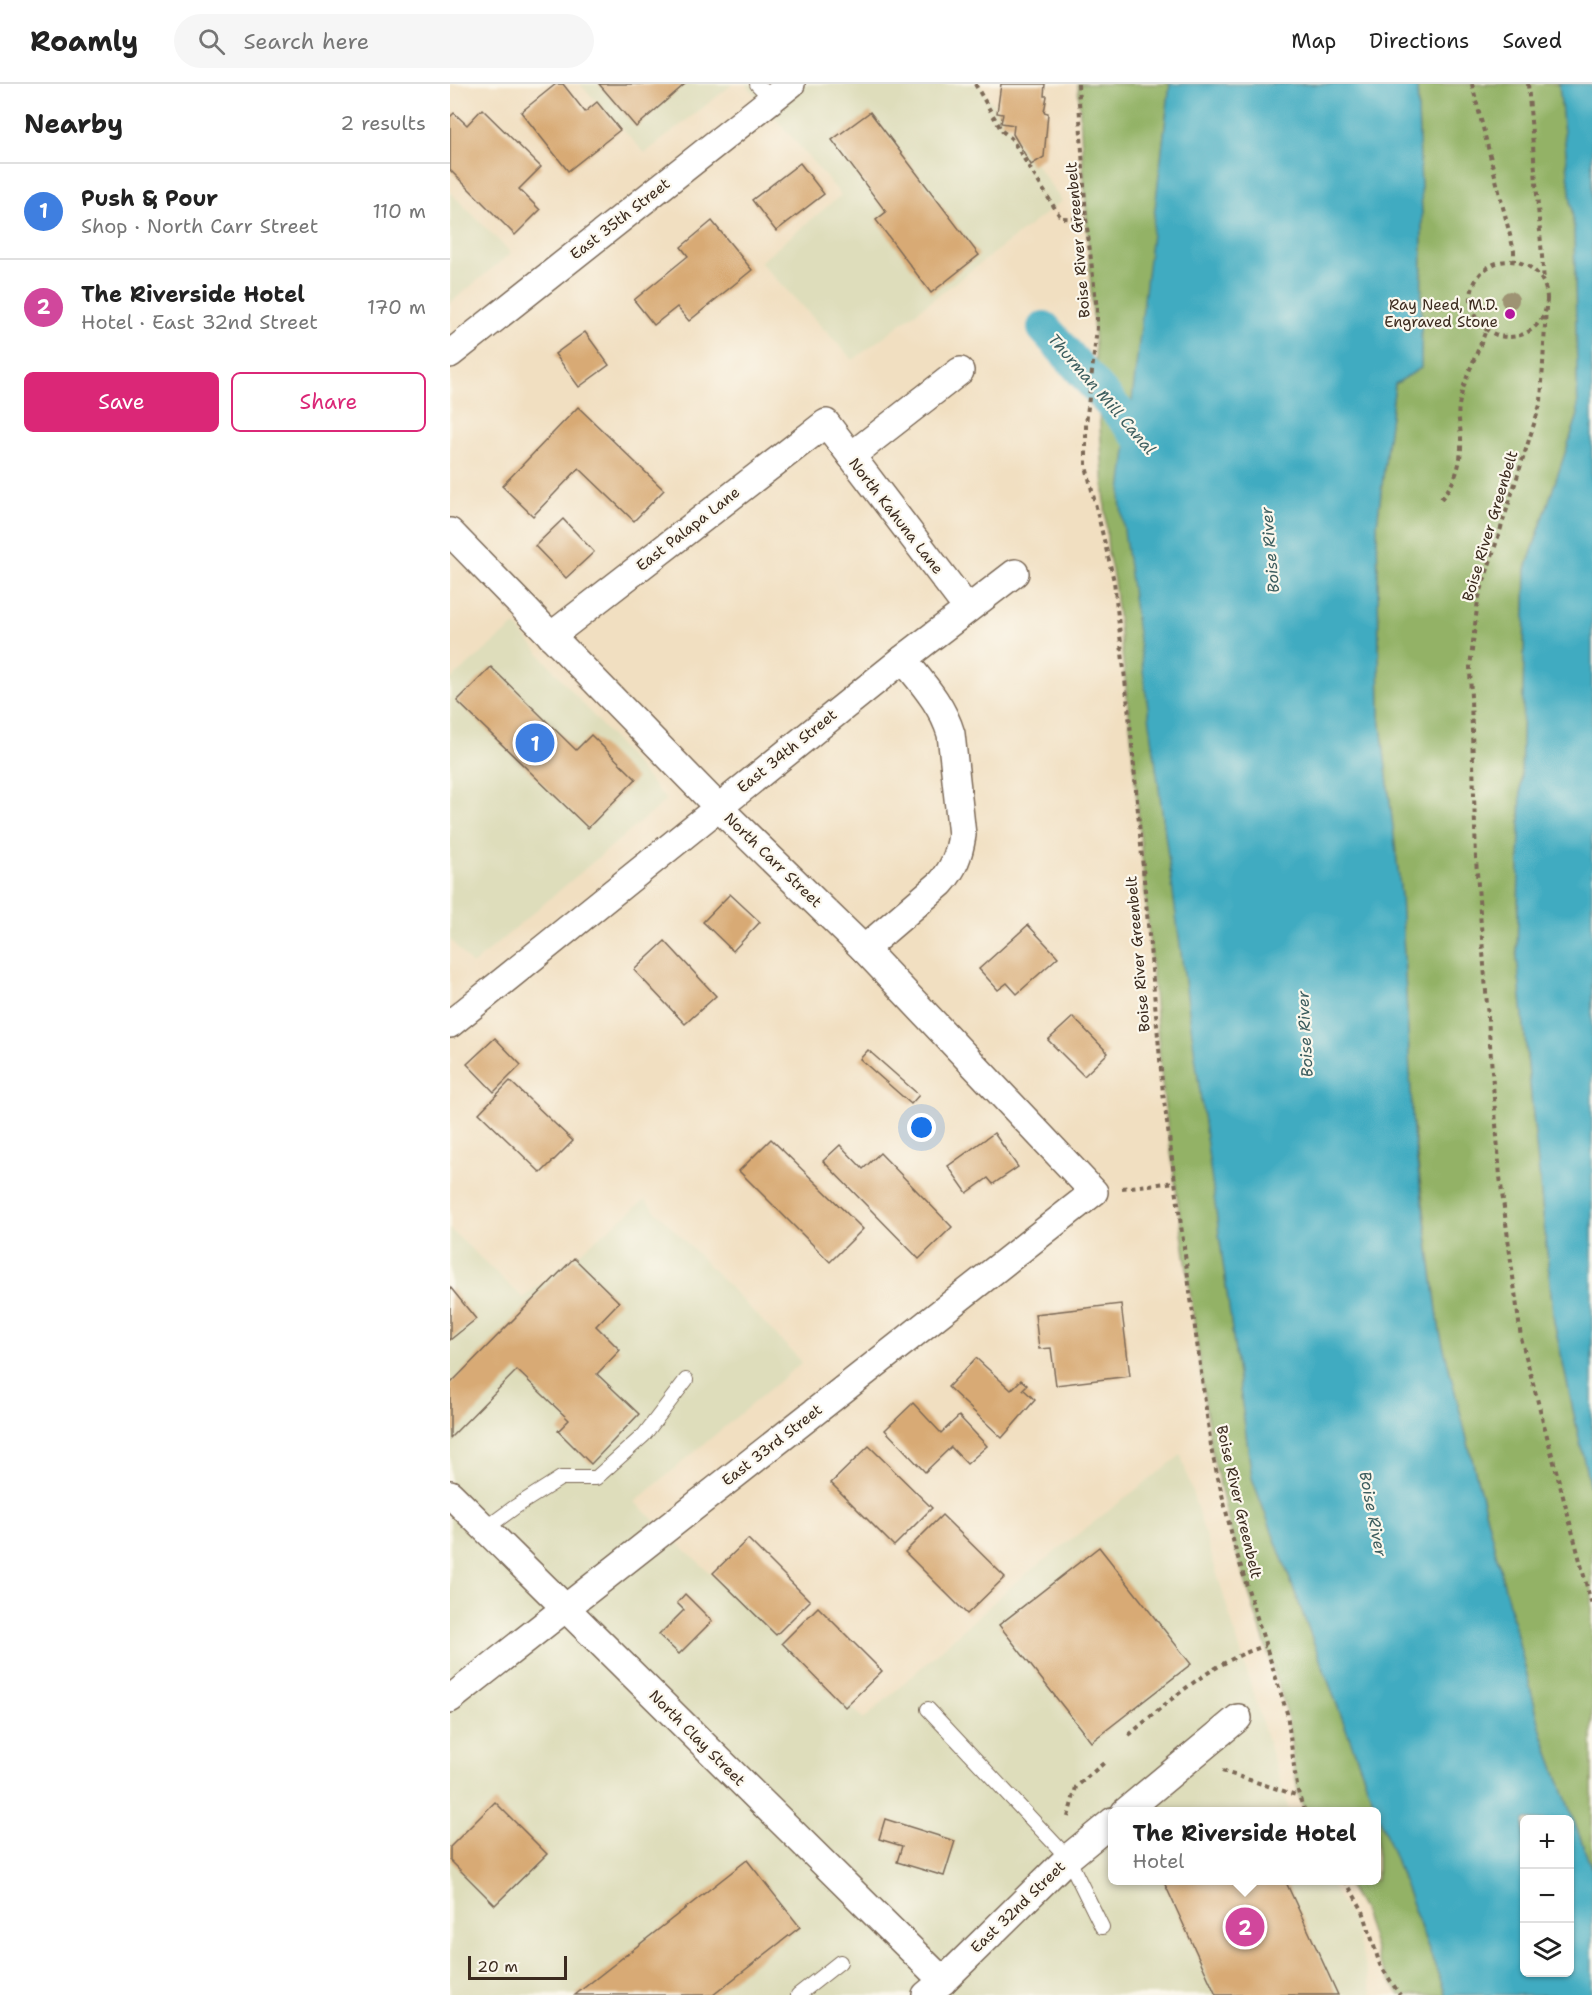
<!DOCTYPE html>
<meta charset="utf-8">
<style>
body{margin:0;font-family:"Shantell Sans",sans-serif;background:#f6f6f6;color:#222}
.controls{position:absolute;right:18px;bottom:18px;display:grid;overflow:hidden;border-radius:9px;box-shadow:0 2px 4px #0004}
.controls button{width:54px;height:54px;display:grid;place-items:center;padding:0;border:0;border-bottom:2px solid #e0e0e0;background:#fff;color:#222;font:30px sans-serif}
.scale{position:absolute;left:18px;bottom:15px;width:99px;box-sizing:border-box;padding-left:6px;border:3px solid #3b2a1e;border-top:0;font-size:16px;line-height:21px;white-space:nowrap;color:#3b2a1e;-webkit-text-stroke:4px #fbf7ec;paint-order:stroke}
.you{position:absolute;left:472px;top:1044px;width:21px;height:21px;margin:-15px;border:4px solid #fff;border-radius:50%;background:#1a73e8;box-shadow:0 0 0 9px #1a73e833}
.badge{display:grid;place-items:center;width:39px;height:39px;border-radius:50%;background:#db2777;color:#fff;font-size:20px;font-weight:700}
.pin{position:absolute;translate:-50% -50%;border:3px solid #fff;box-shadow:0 2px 6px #0006}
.popup{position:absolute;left:658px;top:1723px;width:273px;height:78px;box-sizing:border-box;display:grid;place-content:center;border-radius:9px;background:#fff;filter:drop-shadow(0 2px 4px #0005);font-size:20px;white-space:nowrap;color:#767676}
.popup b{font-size:22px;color:#222}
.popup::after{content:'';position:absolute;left:50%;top:100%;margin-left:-12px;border:12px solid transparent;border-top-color:#fff}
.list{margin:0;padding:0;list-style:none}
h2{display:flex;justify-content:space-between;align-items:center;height:78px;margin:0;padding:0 24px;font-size:26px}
h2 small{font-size:20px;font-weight:400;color:#767676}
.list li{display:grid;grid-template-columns:39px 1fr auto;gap:18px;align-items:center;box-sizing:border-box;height:96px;padding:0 24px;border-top:2px solid #e0e0e0}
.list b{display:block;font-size:22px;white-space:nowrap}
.list p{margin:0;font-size:20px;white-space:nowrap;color:#767676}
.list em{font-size:20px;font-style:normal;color:#767676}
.actions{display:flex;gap:12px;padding:18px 24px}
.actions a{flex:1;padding:14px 0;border:2px solid #db2777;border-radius:9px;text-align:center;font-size:21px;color:#db2777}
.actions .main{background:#db2777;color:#fff}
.icon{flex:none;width:33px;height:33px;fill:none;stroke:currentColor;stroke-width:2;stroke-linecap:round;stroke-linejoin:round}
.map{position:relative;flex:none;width:1142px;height:1911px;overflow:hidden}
header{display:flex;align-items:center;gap:36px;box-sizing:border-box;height:84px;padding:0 30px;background:#fff;border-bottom:2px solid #e0e0e0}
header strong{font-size:28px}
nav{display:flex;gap:33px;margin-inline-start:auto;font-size:21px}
.search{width:420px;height:54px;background:#f6f6f6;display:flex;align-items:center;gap:15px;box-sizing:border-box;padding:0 21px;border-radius:33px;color:#767676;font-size:22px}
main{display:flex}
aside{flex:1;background:#fff}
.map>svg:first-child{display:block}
.built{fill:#deddbb}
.forest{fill:#93b266;stroke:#676e42;stroke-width:1.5}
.water{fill:#41abc1;stroke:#3e6a70;stroke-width:1.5;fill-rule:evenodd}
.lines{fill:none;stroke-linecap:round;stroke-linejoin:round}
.canal{stroke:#41abc1;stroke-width:34}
.building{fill:#d8aa74}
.service-casing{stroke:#7b6957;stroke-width:16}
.minor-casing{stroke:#7b6957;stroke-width:30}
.path{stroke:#7b6957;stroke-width:4;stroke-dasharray:4.5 4.5;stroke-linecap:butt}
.service{stroke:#fff;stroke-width:14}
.minor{stroke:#fff;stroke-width:27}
.tree{fill:#9e9373}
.poi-dot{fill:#b5179e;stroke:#fbf7ec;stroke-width:2}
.labels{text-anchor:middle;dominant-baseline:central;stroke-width:4.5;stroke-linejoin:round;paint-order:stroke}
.street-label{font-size:15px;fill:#3b2a1e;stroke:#fbf7ec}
.poi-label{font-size:15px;fill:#3b2a1e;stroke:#fbf7ec;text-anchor:end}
.water-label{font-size:16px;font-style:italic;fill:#3d5e5f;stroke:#fbf7ec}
</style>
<header>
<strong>Roamly</strong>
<div class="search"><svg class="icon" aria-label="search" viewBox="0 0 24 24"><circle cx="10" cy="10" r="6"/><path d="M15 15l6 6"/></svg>Search here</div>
<nav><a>Map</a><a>Directions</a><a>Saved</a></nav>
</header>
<main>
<aside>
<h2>Nearby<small>2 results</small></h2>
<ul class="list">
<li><span class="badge" style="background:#3f7fe0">1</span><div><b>Push &amp; Pour</b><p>Shop · North Carr Street</p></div><em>110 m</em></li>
<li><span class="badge" style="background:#d1479c">2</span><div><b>The Riverside Hotel</b><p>Hotel · East 32nd Street</p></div><em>170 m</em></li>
</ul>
<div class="actions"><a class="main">Save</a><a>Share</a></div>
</aside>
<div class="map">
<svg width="1142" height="1911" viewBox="0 0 1142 1911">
<rect width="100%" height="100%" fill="#fbf7ec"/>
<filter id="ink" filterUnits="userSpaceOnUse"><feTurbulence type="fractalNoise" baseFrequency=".0167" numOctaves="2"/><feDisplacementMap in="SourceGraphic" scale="12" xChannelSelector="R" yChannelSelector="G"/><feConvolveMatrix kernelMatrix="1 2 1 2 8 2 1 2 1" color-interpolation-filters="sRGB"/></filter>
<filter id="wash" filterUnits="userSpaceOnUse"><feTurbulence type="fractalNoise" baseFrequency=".008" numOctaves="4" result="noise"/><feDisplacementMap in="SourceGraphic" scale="24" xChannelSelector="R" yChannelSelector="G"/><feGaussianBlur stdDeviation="1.35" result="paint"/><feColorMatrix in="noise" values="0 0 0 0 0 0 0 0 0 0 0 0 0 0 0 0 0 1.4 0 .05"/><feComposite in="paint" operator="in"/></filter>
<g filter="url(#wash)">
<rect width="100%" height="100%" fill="#f1dfc1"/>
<!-- built -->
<g class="built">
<path d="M 130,0 L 283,0 L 195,69 Z"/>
<path d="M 296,0 L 529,0 L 612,117 L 403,276 L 310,178 L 391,111 Z"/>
<path d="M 0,108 L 61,169 L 0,219 Z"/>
<path d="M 65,541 L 216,716 L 22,881 L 0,855 L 0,596 Z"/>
<path d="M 195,1116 L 352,1278 L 185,1418 L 414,1635 L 566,1498 L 731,1371 L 839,1727 L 663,1728 L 663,1796 L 878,1797 L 904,1839 L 923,1911 L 0,1911 L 0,1145 L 73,1214 Z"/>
</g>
<!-- forest -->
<g class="forest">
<path d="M 628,0 L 720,0 L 671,417 L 802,1394 L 996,1911 L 950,1911 L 930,1881 L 913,1827 L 895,1797 L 927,1796 L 927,1728 L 855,1727 L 849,1712 L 845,1690 L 837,1629 L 785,1464 L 762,1369 L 713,1009 L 681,649 L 664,497 L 658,468 Z"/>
<path d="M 967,0 L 1109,0 L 1124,146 L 1128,331 L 1076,485 L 1067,873 L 1104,1238 L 1142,1414 L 1142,1786 L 1092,1650 L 990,1249 L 962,1033 L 951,812 L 930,633 L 927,440 L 945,300 L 971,283 L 972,132 Z"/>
</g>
<!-- water -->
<g class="water">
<path d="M 720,0 L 967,0 L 972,132 L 971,284 L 945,300 L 927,440 L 930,633 L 951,812 L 963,1048 L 990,1249 L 1092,1650 L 1142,1786 L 1142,1911 L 996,1911 L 802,1394 L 670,416 ZM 1074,1736 L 1120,1736 L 1120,1888 L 1074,1888 Z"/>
<path d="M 1109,0 L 1142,0 L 1142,1414 L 1104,1238 L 1067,873 L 1076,485 L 1128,331 L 1124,146 Z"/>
</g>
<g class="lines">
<!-- canal -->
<path class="canal" d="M 594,244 L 708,373 L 711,374"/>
</g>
<g id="blocks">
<!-- building -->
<g class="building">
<path d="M 106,0 L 113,0 L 135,28 L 147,18 L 170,46 L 118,87 L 71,28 Z"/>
<path d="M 149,0 L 235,0 L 186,43 Z"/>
<path d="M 551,0 L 595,0 L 594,12 L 597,12 L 594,28 L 598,29 L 594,73 L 581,81 L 563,50 L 564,41 L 551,39 L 553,30 L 547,29 Z"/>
<path d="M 32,25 L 91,83 L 69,105 L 90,126 L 65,151 L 0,86 L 0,33 L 4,29 L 17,41 Z"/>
<path d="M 420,28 L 529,171 L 481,209 L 426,136 L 436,128 L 382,56 Z"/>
<path d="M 350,79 L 374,110 L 326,147 L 302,116 Z"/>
<path d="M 262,137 L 302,186 L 239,237 L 227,223 L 204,241 L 184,216 L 238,172 L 231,163 Z"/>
<path d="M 135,248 L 159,281 L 129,303 L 105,270 Z"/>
<path d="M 128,323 L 214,406 L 184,437 L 129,384 L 83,432 L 52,402 Z"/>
<path d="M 113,435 L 144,468 L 116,494 L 85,462 Z"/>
<path d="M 41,583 L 126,666 L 141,651 L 186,695 L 138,744 L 7,617 Z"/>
<path d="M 280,810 L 310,838 L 283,867 L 253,838 Z"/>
<path d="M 578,841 L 608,873 L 567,910 L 557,899 L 548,906 L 529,885 Z"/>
<path d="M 215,857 L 266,912 L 235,940 L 184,886 Z"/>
<path d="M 623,933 L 658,969 L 634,992 L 598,956 Z"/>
<path d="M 45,954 L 71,981 L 44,1008 L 17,980 Z"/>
<path d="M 418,966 L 469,1011 L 461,1020 L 410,975 Z"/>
<path d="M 60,997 L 123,1057 L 91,1089 L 29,1029 Z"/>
<path d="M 544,1049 L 568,1083 L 543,1100 L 538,1094 L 517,1109 L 498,1082 Z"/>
<path d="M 321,1055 L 413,1145 L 380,1178 L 289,1087 Z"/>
<path d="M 390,1061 L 413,1085 L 430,1069 L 502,1143 L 469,1175 L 373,1077 Z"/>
<path d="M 124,1174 L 169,1218 L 146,1242 L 170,1266 L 147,1290 L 189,1330 L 141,1380 L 108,1347 L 119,1336 L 67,1286 L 0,1354 L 0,1300 Z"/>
<path d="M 0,1203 L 26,1235 L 0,1256 Z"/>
<path d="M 671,1220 L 680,1292 L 606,1301 L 601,1264 L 589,1265 L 585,1230 Z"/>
<path d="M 526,1274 L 561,1306 L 571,1296 L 577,1301 L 573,1305 L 585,1316 L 552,1354 L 498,1303 Z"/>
<path d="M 463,1319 L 491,1349 L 509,1332 L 537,1362 L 517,1380 L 501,1363 L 475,1388 L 435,1346 Z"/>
<path d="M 419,1362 L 482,1424 L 444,1462 L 381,1399 Z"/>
<path d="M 492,1431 L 555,1493 L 517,1530 L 455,1468 Z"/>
<path d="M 298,1455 L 360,1517 L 326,1551 L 263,1489 Z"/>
<path d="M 649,1463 L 741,1580 L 641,1658 L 549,1541 Z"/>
<path d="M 235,1510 L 262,1537 L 229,1570 L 209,1551 L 234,1526 L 227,1519 Z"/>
<path d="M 368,1523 L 432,1587 L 395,1623 L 332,1559 Z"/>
<path d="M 45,1718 L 97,1770 L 45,1821 L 0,1776 L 0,1763 Z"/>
<path d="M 435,1735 L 505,1757 L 494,1792 L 447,1778 L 452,1762 L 429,1755 Z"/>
<path d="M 297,1776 L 350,1843 L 263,1911 L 125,1911 Z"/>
<path d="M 713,1796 L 835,1796 L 888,1911 L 766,1911 Z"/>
</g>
</g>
</g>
<g filter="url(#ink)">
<use href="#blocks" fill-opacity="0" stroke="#7b6957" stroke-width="1.5"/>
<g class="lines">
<defs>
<g id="service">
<path d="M 307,0 L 322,15"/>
<path d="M 35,1445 L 65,1423 L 111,1394 L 146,1394 L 194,1351 L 236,1296"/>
<path d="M 478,1625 L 618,1774 L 652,1843"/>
<path d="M 348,1911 L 390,1878"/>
</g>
<g id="minor">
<path d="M 0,270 L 341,0"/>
<path d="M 401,372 L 510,287"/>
<path d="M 0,448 L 268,723 L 414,865 L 644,1108 L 0,1615"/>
<path d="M 101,552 L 376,339 L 517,524"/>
<path d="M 414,865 L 491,799 C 504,784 509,771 512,751 L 501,650 C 492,620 472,599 453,575"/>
<path d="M 0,940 L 453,575 L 565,489"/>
<path d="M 0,1410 L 493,1897"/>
<path d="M 675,1728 L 788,1634"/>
<path d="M 476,1911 L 493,1897 L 618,1774 L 663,1737"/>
</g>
</defs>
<!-- service casing -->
<use href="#service" class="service-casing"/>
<!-- minor casing -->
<use href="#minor" class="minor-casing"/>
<!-- path -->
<g class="path">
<path d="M 525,0 L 552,47 L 561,54 L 611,134 L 636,135"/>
<path d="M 628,0 L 636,135 L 647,225 L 647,244 L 636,340 L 636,382 L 664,497 L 681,649 L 713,1009 L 762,1369 L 785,1464 L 837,1629 L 845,1690 L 849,1712 L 855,1728"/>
<path d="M 1022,0 L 1064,167 L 1064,177"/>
<path d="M 1078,0 L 1094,197"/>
<circle cx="1059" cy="215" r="38"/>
<path d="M 1096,223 L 1091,318 L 1028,516 L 1020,583 L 1026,775 L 1050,1093 L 1071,1254 L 1142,1522"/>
<path d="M 991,415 C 1006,398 1012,378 1011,354 C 1011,344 1007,332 1009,322 C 1013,296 1027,271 1036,246"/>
<path d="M 672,1104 L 725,1098"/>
<path d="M 679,1651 C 720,1616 763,1577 815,1562"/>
<path d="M 772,1687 L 849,1712"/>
<path d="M 618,1733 L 626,1703 L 655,1678"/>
<path d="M 895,1796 L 913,1827 L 930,1881 L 950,1911"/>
</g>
<!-- service -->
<use href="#service" class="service"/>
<!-- minor -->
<use href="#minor" class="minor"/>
</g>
<!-- trees -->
<circle class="tree" cx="1060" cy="216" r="9"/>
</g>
<!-- markers -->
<circle class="poi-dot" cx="1060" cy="230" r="6"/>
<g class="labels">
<!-- street labels -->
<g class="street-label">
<text transform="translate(170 135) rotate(-38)">East 35th Street</text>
<text transform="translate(628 156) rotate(-95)">Boise River Greenbelt</text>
<text transform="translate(446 432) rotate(52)">North Kahuna Lane</text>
<text transform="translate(1040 442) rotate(-73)">Boise River Greenbelt</text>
<text transform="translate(238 445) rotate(-38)">East Palapa Lane</text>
<text transform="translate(337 667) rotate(-39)">East 34th Street</text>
<text transform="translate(323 776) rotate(44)">North Carr Street</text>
<text transform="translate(688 870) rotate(-95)">Boise River Greenbelt</text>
<text transform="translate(322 1361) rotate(-38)">East 33rd Street</text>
<text transform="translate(789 1418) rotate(77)">Boise River Greenbelt</text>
<text transform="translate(247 1654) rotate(45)">North Clay Street</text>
<text transform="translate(568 1823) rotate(-44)">East 32nd Street</text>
</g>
<!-- poi labels -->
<g class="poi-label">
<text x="1048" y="221">Ray Need, M.D.<tspan x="1048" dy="17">Engraved Stone</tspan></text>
</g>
<!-- water labels -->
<g class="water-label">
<text transform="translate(652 310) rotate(49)">Thurman Mill Canal</text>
<text transform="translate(820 466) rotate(-95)">Boise River</text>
<text transform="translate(855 950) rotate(-93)">Boise River</text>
<text transform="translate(923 1430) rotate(79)">Boise River</text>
</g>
</g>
</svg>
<div class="controls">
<button>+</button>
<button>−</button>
<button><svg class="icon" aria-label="layers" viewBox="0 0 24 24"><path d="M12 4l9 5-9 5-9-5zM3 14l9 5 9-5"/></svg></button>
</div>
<div class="scale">20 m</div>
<div class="you"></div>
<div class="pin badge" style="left:85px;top:659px;background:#3f7fe0">1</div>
<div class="pin badge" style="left:795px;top:1843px;background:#d1479c">2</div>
<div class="popup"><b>The Riverside Hotel</b>Hotel</div>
</div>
</main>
